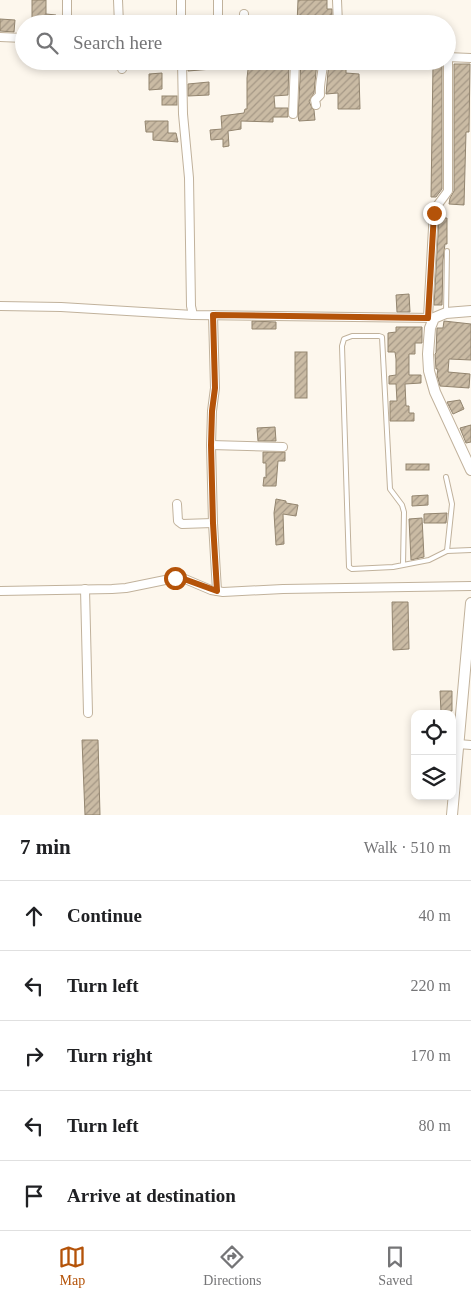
<!DOCTYPE html>
<meta charset="utf-8">
<style>
body{margin:0;font-family:Georgia,serif;background:#f6f6f6;color:#202124}
.controls{position:absolute;right:15px;bottom:15px;display:grid;overflow:hidden;border-radius:10px;box-shadow:0 2px 8px #0003}
.controls button{width:45px;height:45px;display:grid;place-items:center;padding:0;border:0;border-bottom:1px solid #e0e0e0;background:#fff;color:#202124;font:25px sans-serif}
.stop{position:absolute;width:15px;height:15px;margin:-11px;border:4px solid #b45309;border-radius:50%;background:#fff}
.stop.end{background:#b45309;border-color:#fff;box-shadow:0 1px 5px #0008}
.list{margin:0;padding:0;list-style:none}
h2{display:flex;justify-content:space-between;align-items:center;height:65px;margin:0;padding:0 20px;font-size:21px}
h2 small{font-size:16px;font-weight:400;color:#757577}
.list li{display:grid;grid-template-columns:32px 1fr auto;gap:15px;align-items:center;box-sizing:border-box;height:70px;padding:0 20px;border-top:1px solid #e0e0e0}
.list b{display:block;font-size:19px;white-space:nowrap}
.list em{font-size:16px;font-style:normal;color:#757577}
.icon{flex:none;width:28px;height:28px;fill:none;stroke:currentColor;stroke-width:2;stroke-linecap:round;stroke-linejoin:round}
.map{position:relative;flex:none;width:471px;height:815px;overflow:hidden}
.search{position:absolute;background:#fff;box-shadow:0 2px 8px #0003;left:15px;right:15px;top:15px;height:55px;display:flex;align-items:center;gap:12px;box-sizing:border-box;padding:0 18px;border-radius:28px;color:#757577;font-size:19px}
.sheet{height:415px;background:#fff}
nav{display:flex;justify-content:space-around;align-items:center;box-sizing:border-box;height:70px;border-top:1px solid #e0e0e0;background:#fff;font-size:14px;color:#757577}
nav a{display:grid;justify-items:center;gap:2px}
nav .on{color:#b45309}
.map>svg:first-child{display:block}
.building{fill:url(#building-hatch);stroke:#93856f}
.lines{fill:none;stroke-linecap:round;stroke-linejoin:round}
.service-casing{stroke:#c1b29c;stroke-width:6}
.minor-casing{stroke:#c1b29c;stroke-width:10}
.tertiary-casing{stroke:#c1b29c;stroke-width:12}
.service{stroke:#fff;stroke-width:4}
.minor{stroke:#fff;stroke-width:8}
.tertiary{stroke:#fff;stroke-width:10}
.route{stroke:#b45309;stroke-width:6}
</style>
<div class="map">
<svg width="471" height="815" viewBox="0 0 471 815">
<defs>
<pattern id="building-hatch" width="6" height="6" patternUnits="userSpaceOnUse" patternTransform="scale(1.25)"><rect width="6" height="6" fill="#cabba4"/><path d="M-1 1l2-2M0 6l6-6M5 7l2-2" fill="none" stroke="#a59886"/></pattern>
</defs>
<rect width="100%" height="100%" fill="#fdf7ed"/>
<!-- building -->
<g class="building">
<path d="M 32,0 L 46,0 L 46,14 L 56,15 L 56,24 L 32,24 Z"/>
<path d="M 298,0 L 327,0 L 327,9 L 332,9 L 332,24 L 318,23 L 318,18 L 304,17 L 304,24 L 297,24 Z"/>
<path d="M 0,19 L 15,20 L 14,32 L 0,31 Z"/>
<path d="M 188,61 L 212,61 L 212,69 L 188,71 Z"/>
<path d="M 249,61 L 289,61 L 288,95 L 274,96 L 275,108 L 288,108 L 288,117 L 273,117 L 273,122 L 241,121 L 241,129 L 228,131 L 229,146 L 223,147 L 223,139 L 211,140 L 210,130 L 222,129 L 221,116 L 244,113 L 245,109 L 247,109 L 247,78 Z"/>
<path d="M 301,61 L 317,61 L 314,93 L 309,101 L 312,108 L 314,110 L 315,120 L 299,121 L 298,116 Z"/>
<path d="M 329,61 L 346,62 L 346,73 L 359,74 L 360,109 L 338,109 L 338,93 L 326,94 Z"/>
<path d="M 433,64 L 442,64 L 442,189 L 436,197 L 431,197 Z"/>
<path d="M 454,64 L 470,64 L 469,132 L 466,132 L 464,205 L 449,204 L 450,198 L 454,191 Z"/>
<path d="M 162,73 L 162,89 L 149,90 L 149,74 Z"/>
<path d="M 209,82 L 209,95 L 188,96 L 188,84 Z"/>
<rect x="162" y="96" width="15" height="9"/>
<path d="M 145,121 L 168,121 L 168,133 L 176,133 L 178,142 L 153,140 L 153,132 L 146,132 Z"/>
<path d="M 439,218 L 447,218 L 447,244 L 445,244 L 443,260 L 442,305 L 434,305 Z"/>
<path d="M 409,294 L 410,312 L 397,312 L 396,295 Z"/>
<path d="M 252,321 L 276,322 L 276,329 L 252,329 Z"/>
<path d="M 444,321 L 471,324 L 471,360 L 449,359 L 448,372 L 470,374 L 469,388 L 440,386 L 437,375 L 438,369 L 436,369 L 435,354 L 436,353 L 437,328 L 443,328 Z"/>
<path d="M 396,327 L 422,327 L 422,343 L 415,343 L 415,354 L 409,354 L 409,375 L 421,375 L 421,383 L 405,384 L 406,406 L 409,406 L 409,413 L 414,413 L 414,421 L 390,421 L 390,401 L 397,401 L 396,384 L 389,384 L 389,376 L 396,375 L 396,359 L 395,352 L 388,352 L 388,333 L 396,332 Z"/>
<rect x="295" y="352" width="12" height="46"/>
<path d="M 460,400 L 464,409 L 453,414 L 447,402 Z"/>
<path d="M 471,425 L 471,442 L 466,443 L 460,428 Z"/>
<path d="M 275,427 L 276,441 L 258,441 L 257,428 Z"/>
<path d="M 263,452 L 285,452 L 285,461 L 278,461 L 276,486 L 263,486 L 264,477 L 266,478 L 266,463 L 263,463 Z"/>
<rect x="406" y="464" width="23" height="6"/>
<path d="M 428,495 L 428,505 L 412,506 L 412,496 Z"/>
<path d="M 276,499 L 286,501 L 286,503 L 298,505 L 296,516 L 283,514 L 284,544 L 276,545 L 274,513 Z"/>
<path d="M 447,513 L 446,523 L 424,523 L 424,514 Z"/>
<path d="M 422,518 L 424,557 L 411,560 L 409,519 Z"/>
<path d="M 392,602 L 408,602 L 409,649 L 393,650 Z"/>
<path d="M 440,691 L 452,691 L 452,711 L 441,712 Z"/>
<path d="M 82,740 L 98,740 L 100,815 L 85,815 Z"/>
</g>
<g class="lines">
<defs>
<g id="service">
<path d="M 446,313 L 447,251"/>
<path d="M 446,477 L 452,504 L 447,551"/>
<path d="M 403,565 L 404,512 L 402,505 L 390,489 L 382,337 L 379,336 L 352,336 L 344,339 L 342,346 L 349,567 L 352,569 L 393,567 L 429,560 L 447,551 L 471,550"/>
</g>
<g id="minor">
<path d="M 67,0 L 67,24"/>
<path d="M 118,0 L 119,24"/>
<path d="M 181,0 L 181,24"/>
<path d="M 218,0 L 218,24"/>
<path d="M 337,0 L 338,24"/>
<path d="M 244,24 L 244,14"/>
<path d="M 0,37 L 24,38"/>
<path d="M 447,57 L 471,58"/>
<path d="M 121,61 L 122,69"/>
<path d="M 182,61 L 183,114 L 189,178 L 191,306 L 193,315 L 434,318"/>
<path d="M 316,105 L 315,100 L 320,95 C 319,82 323,74 323,61"/>
<path d="M 293,114 L 295,61"/>
<path d="M 0,306 L 61,307 L 193,315"/>
<path d="M 213,315 L 215,388 L 212,411 L 211,445 L 213,523 L 217,591"/>
<path d="M 428,317 L 434,210 L 448,191 L 448,57"/>
<path d="M 211,445 L 283,447"/>
<path d="M 177,504 L 178,521 L 182,524 L 213,523"/>
<path d="M 85,589 L 88,713"/>
<path d="M 0,591 L 112,589 L 126,588 L 175,578 L 185,579 L 211,590 L 223,592 L 283,589 L 471,586"/>
<path d="M 458,744 L 471,745"/>
</g>
<g id="tertiary">
<path d="M 471,311 L 446,313 L 434,318 L 430,328 L 428,354 L 429,371 L 435,392 L 471,470"/>
<path d="M 452,815 L 471,603"/>
</g>
</defs>
<!-- service casing -->
<use href="#service" class="service-casing"/>
<!-- minor casing -->
<use href="#minor" class="minor-casing"/>
<!-- tertiary casing -->
<use href="#tertiary" class="tertiary-casing"/>
<!-- service -->
<use href="#service" class="service"/>
<!-- minor -->
<use href="#minor" class="minor"/>
<!-- tertiary -->
<use href="#tertiary" class="tertiary"/>
</g>
<g class="lines">
<!-- route -->
<path class="route" d="M 175,578 L 184,579 L 217,591 L 213,523 L 211,445 L 212,411 L 215,388 L 213,315 L 428,318 L 434,213"/>
</g>
</svg>
<div class="controls">
<button><svg class="icon" aria-label="locate" viewBox="0 0 24 24"><circle cx="12" cy="12" r="6"/><path d="M12 2v4M12 18v4M2 12h4M18 12h4"/></svg></button>
<button><svg class="icon" aria-label="layers" viewBox="0 0 24 24"><path d="M12 4l9 5-9 5-9-5zM3 14l9 5 9-5"/></svg></button>
</div>
<div class="stop" style="left:175px;top:578px"></div>
<div class="stop end" style="left:434px;top:213px"></div>
<div class="search"><svg class="icon" aria-label="search" viewBox="0 0 24 24"><circle cx="10" cy="10" r="6"/><path d="M15 15l6 6"/></svg>Search here</div>
</div>
<section class="sheet">
<h2>7 min<small>Walk · 510 m</small></h2>
<ul class="list">
<li><svg class="icon" aria-label="ahead" viewBox="0 0 24 24"><path d="M12 20V5M6 11l6-6 6 6"/></svg><div><b>Continue</b></div><em>40 m</em></li>
<li><svg class="icon" aria-label="left" viewBox="0 0 24 24"><path d="M17 20v-9H6M10 6l-5 5 5 5"/></svg><div><b>Turn left</b></div><em>220 m</em></li>
<li><svg class="icon" aria-label="right" viewBox="0 0 24 24"><path d="M7 20v-9h11M14 6l5 5-5 5"/></svg><div><b>Turn right</b></div><em>170 m</em></li>
<li><svg class="icon" aria-label="left" viewBox="0 0 24 24"><path d="M17 20v-9H6M10 6l-5 5 5 5"/></svg><div><b>Turn left</b></div><em>80 m</em></li>
<li><svg class="icon" aria-label="arrive" viewBox="0 0 24 24"><path d="M6 21V4h12l-3 4 3 4H6"/></svg><div><b>Arrive at destination</b></div></li>
</ul>
</section>
<nav>
<a class="on"><svg class="icon" aria-label="map" viewBox="0 0 24 24"><path d="M3 6l6-2 6 2 6-2v14l-6 2-6-2-6 2zM9 4v14M15 6v14"/></svg>Map</a>
<a><svg class="icon" aria-label="directions" viewBox="0 0 24 24"><path d="M12 3l9 9-9 9-9-9zM9 14v-3h6M13 9l2 2-2 2"/></svg>Directions</a>
<a><svg class="icon" aria-label="saved" viewBox="0 0 24 24"><path d="M7 4h10v16l-5-4-5 4z"/></svg>Saved</a>
</nav>
